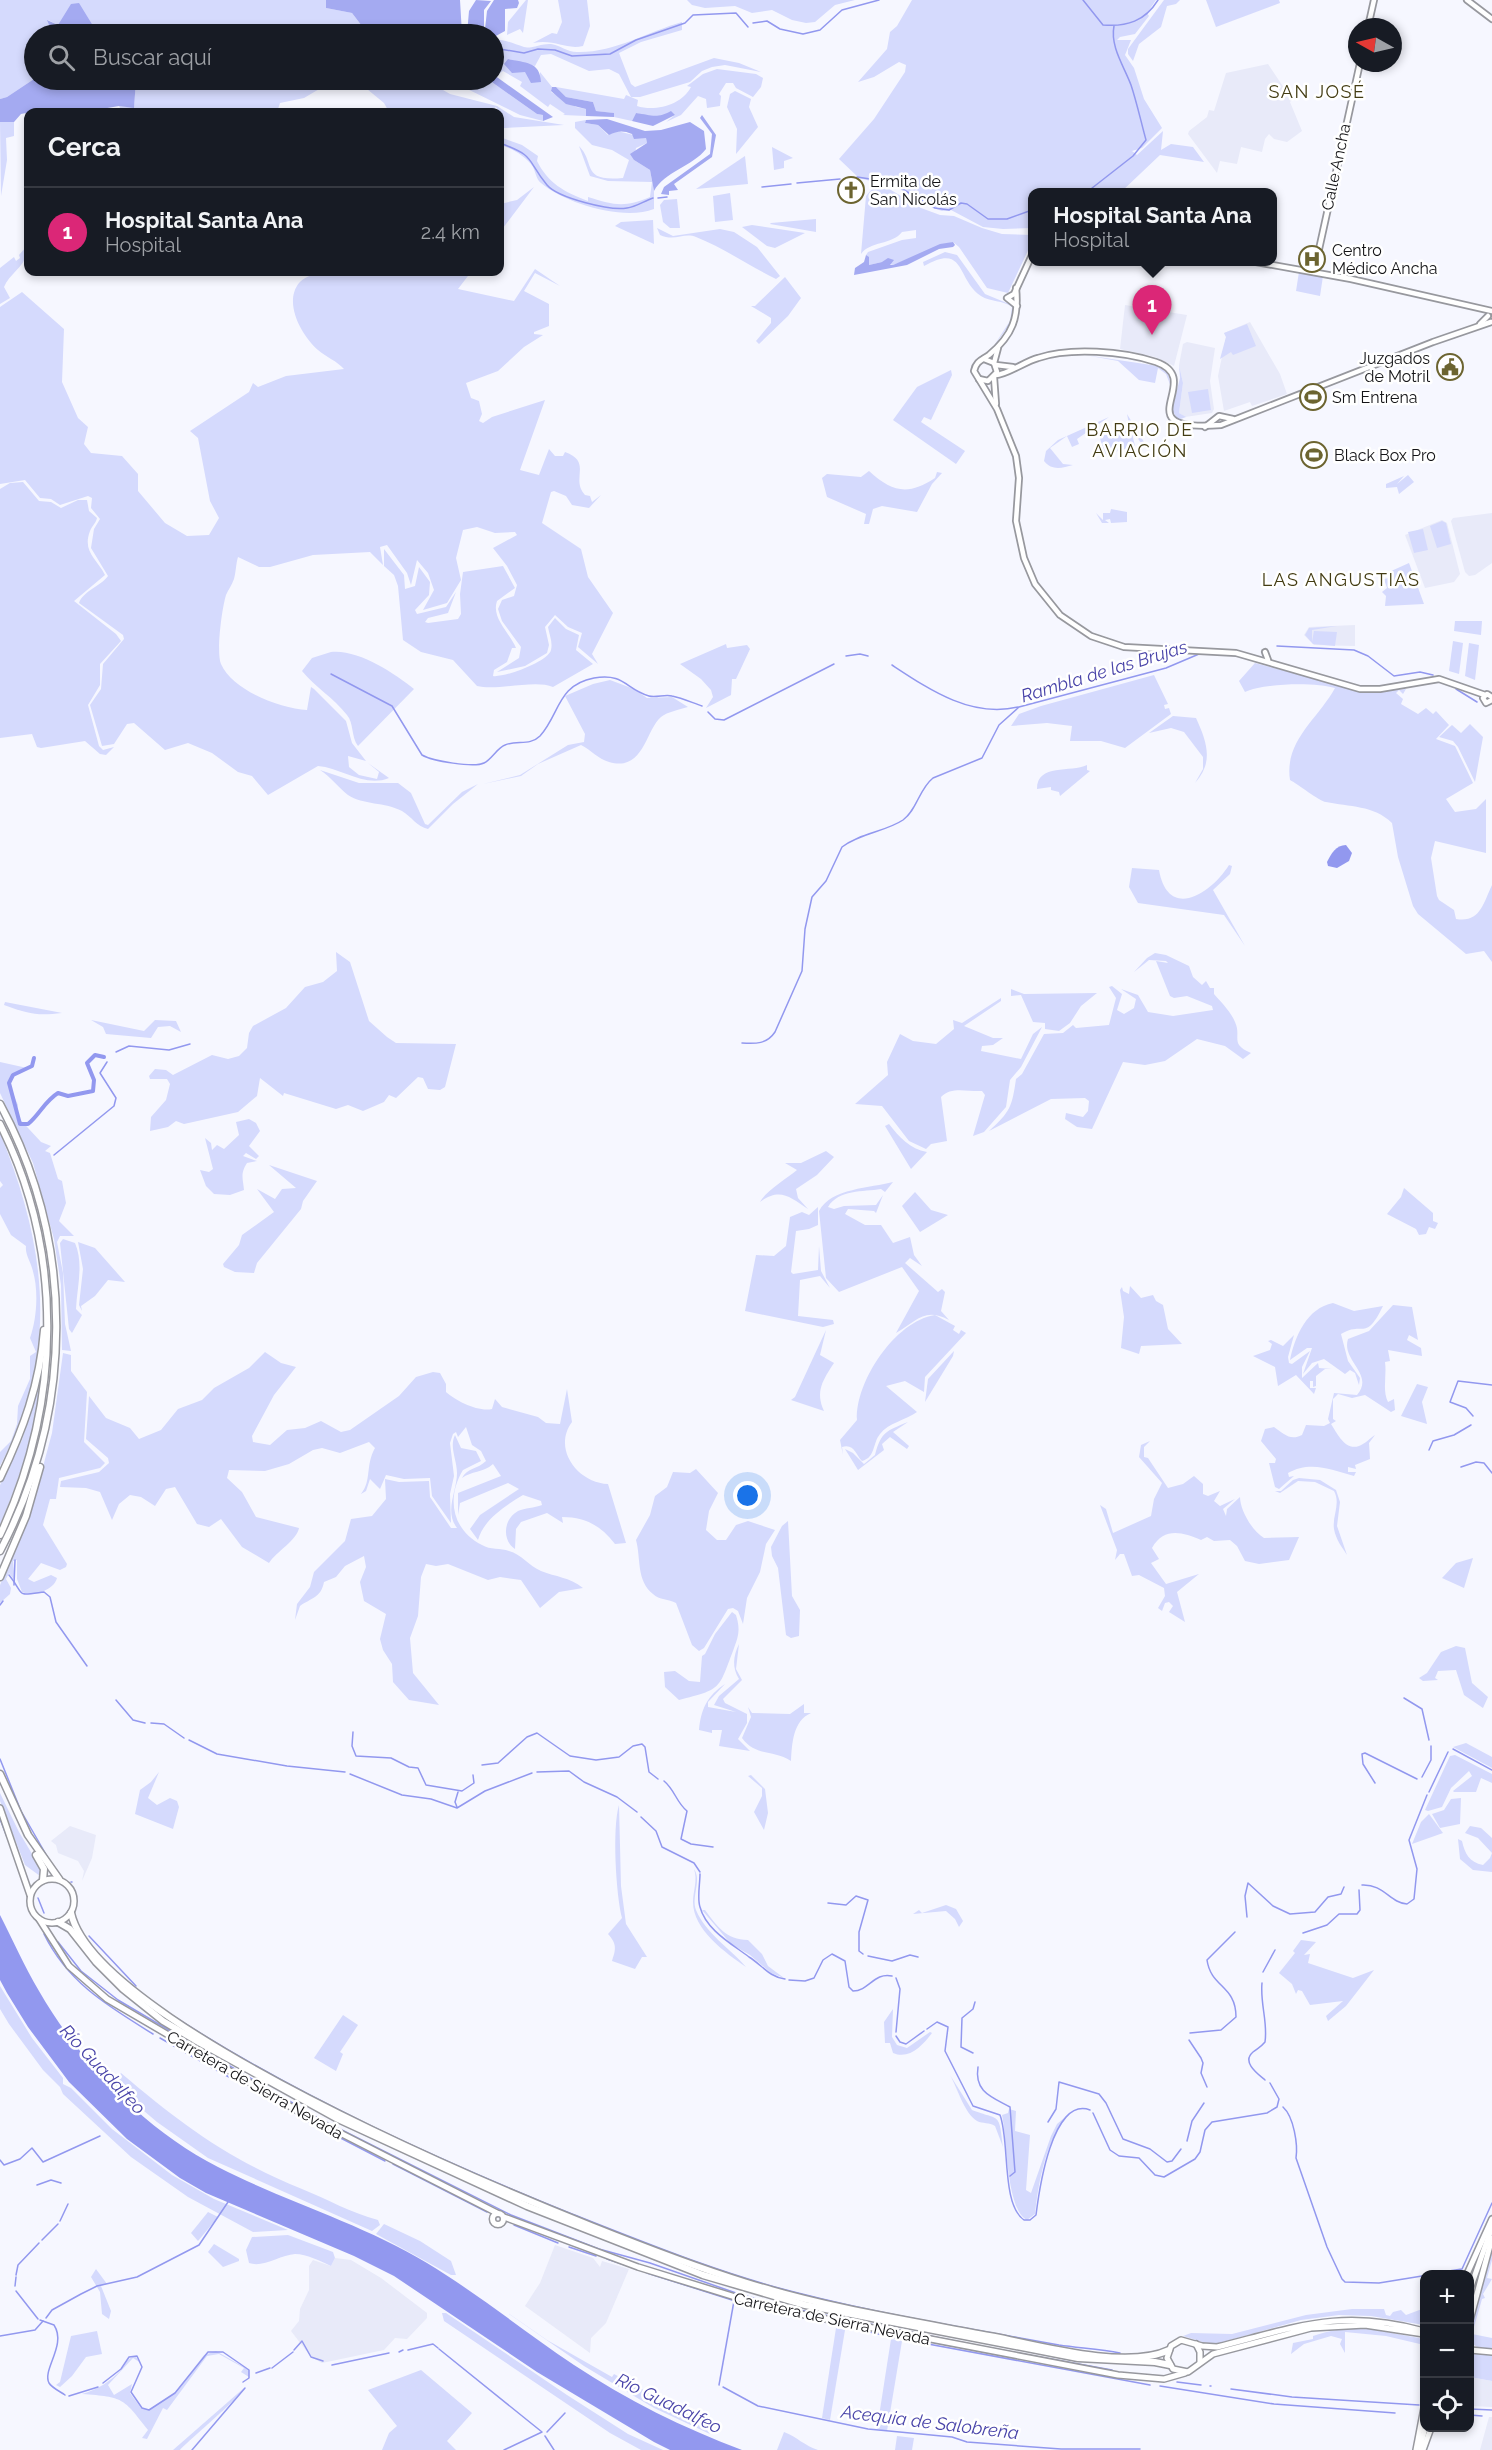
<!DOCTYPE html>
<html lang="es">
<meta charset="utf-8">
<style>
body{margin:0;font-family:Raleway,sans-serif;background:#20242c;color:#f1f3f6}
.controls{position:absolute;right:18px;bottom:18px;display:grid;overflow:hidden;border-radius:12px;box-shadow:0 3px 9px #0003}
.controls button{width:54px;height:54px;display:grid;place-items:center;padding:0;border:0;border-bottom:2px solid #363941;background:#171b24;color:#f1f3f6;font:30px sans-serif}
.compass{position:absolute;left:1348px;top:18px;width:54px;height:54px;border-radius:50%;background:#171b24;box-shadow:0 3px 9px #0003;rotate:278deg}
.you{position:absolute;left:748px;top:1496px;width:21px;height:21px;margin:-15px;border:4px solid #fff;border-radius:50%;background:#1a73e8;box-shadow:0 0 0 9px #1a73e833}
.badge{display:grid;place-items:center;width:39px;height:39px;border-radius:50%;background:#db2777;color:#fff;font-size:20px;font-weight:700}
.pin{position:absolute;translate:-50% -50px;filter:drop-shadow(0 2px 3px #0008)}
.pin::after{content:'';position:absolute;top:32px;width:21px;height:18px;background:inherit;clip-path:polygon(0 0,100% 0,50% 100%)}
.popup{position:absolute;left:1028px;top:188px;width:249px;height:78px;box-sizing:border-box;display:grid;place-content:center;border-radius:12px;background:#171b24;filter:drop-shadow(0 2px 4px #0005);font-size:20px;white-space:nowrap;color:#9ea1a6}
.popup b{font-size:22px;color:#f1f3f6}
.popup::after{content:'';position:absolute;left:50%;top:100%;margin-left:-12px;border:12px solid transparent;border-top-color:#171b24}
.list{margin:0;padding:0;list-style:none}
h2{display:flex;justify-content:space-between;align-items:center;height:78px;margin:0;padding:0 24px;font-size:26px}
h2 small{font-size:20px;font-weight:400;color:#9ea1a6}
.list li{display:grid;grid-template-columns:39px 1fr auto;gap:18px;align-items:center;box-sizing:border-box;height:90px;padding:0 24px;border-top:2px solid #363941}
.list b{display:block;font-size:22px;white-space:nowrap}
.list p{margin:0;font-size:20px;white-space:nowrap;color:#9ea1a6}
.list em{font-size:20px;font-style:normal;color:#9ea1a6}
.icon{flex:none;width:33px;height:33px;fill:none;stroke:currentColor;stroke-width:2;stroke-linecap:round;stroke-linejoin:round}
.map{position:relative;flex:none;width:1492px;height:2450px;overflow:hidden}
.search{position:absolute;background:#171b24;box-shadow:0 3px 9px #0003;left:24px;top:24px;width:480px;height:66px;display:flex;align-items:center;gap:15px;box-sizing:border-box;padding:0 21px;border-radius:33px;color:#9ea1a6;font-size:22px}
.panel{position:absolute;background:#171b24;box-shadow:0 3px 9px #0003;left:24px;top:108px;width:480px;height:168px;border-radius:12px}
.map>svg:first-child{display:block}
.built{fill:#e8eaf9}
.green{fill:#d5dafd}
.forest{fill:#a4aaf1}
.water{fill:#9298ef}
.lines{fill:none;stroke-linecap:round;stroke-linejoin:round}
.stream{stroke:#9298ef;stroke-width:1.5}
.canal{stroke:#9298ef;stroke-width:4}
.secondary-casing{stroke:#97989e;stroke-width:8}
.trunk-casing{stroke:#97989e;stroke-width:8}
.motorway-casing{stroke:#97989e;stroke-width:9}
.secondary{stroke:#fff;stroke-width:4.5}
.trunk{stroke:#fff;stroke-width:5}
.motorway{stroke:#fff;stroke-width:6}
.labels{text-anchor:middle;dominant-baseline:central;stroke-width:5;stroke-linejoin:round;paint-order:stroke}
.street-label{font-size:16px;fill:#141417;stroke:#fff}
.poi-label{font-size:16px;fill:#141417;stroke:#fff;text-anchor:start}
.neighbourhood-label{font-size:18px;letter-spacing:1.5px;fill:#433c13;stroke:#fff}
.water-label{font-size:18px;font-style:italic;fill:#4944a9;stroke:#fff}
</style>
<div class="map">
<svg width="1492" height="2450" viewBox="0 0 1492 2450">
<rect width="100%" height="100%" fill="#f6f7ff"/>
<!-- built -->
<g class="built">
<path d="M 1268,64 L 1292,100 L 1290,102 L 1302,131 L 1287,142 L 1274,139 L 1269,134 L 1265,139 L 1262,152 L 1241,147 L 1237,164 L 1220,161 L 1217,173 L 1188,134 L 1189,131 L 1207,117 L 1209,110 L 1214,111 L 1226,73 Z"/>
<path d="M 1125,305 L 1187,315 L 1174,366 L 1155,357 L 1120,349 Z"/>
<path d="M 1250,322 L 1280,374 L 1287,394 L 1252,406 L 1250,402 L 1224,411 L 1218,376 L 1226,337 L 1224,333 Z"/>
<path d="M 1187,342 L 1215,348 L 1210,381 L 1214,409 L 1212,413 L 1185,417 L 1179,413 L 1183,383 L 1179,365 L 1183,344 Z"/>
<path d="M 1492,513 L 1492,563 L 1475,575 L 1469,576 L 1465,572 L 1451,521 L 1453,518 Z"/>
<path d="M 1442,520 L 1447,523 L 1460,574 L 1454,582 L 1425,588 L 1405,535 Z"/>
<path d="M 1355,625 L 1355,646 L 1314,645 L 1304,635 L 1309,627 Z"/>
<path d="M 70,1826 L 96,1835 L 92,1858 L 82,1881 L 84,1871 L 78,1861 L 58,1853 L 56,1845 L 51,1841 Z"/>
<path d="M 555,2245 L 593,2258 L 600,2267 L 602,2261 L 629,2269 L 606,2323 L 591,2338 L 590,2353 L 525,2306 L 540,2283 Z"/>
<path d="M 335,2258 L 351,2260 L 381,2278 L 427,2313 L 427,2318 L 407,2339 L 395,2338 L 384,2350 L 322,2363 L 311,2357 L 291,2331 L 299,2321 L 300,2309 L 309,2290 L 309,2266 L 313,2260 L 331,2266 Z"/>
<path d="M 1470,2377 L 1492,2381 L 1492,2407 L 1470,2406 Z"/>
<path d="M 1489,2417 L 1492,2417 L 1492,2450 L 1480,2450 Z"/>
</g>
<!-- green -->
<g class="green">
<path d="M 0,0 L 326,0 L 326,8 L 352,13 L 368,34 L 98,34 L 97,30 L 58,25 L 48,20 L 53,34 L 34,34 L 34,79 L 7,97 L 0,99 Z"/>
<path d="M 526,0 L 528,0 L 523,33 L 520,29 L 507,35 L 508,22 Z"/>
<path d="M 558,0 L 587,0 L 590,26 L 583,46 C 565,50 556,39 533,43 L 552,33 L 557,34 L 562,22 Z"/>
<path d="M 687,0 L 855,0 L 835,5 L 815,22 L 806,23 L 792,20 L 772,10 L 752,13 L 735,6 L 705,8 L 692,5 Z"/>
<path d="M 912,0 L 1156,0 L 1147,13 L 1149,16 L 1135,34 L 1120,37 L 1117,40 L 1131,40 L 1125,55 L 1134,68 L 1144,99 L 1162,128 L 1142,148 L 1132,151 L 1137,155 L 1163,131 L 1161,150 L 1171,144 L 1193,147 L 1204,162 L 1160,155 L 1121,192 L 1032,192 L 1032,228 L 1003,229 L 983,227 L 951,210 L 942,211 L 918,203 L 889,180 L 885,181 L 886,185 L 859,178 L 839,159 L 874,119 L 905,72 L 906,65 L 899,62 L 874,77 L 858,82 L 887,49 L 890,32 L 897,26 Z"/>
<path d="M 1164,0 L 1180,0 L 1176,4 L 1167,6 L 1161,27 L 1139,44 L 1133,61 L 1128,54 L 1128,49 Z"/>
<path d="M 1206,0 L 1279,0 L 1280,3 L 1216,27 Z"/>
<path d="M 682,22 L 682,30 L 641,42 L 619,53 L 631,84 L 635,87 L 714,58 L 739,63 L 761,72 L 725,65 L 712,67 L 702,71 L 690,82 L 640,97 L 631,97 L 619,74 L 609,69 L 589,71 L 551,54 L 541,55 L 535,66 L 508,59 L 540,82 L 540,72 L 552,87 L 551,92 L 576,107 L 586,109 L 586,116 L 563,115 L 565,114 L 550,104 L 548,107 L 520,86 L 522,82 L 503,71 L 500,73 L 496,70 L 497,66 L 494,64 L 494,40 C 505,39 514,44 524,47 C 531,49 543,43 551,44 C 560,45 567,52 577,52 C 614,53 647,32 682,22 Z"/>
<path d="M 717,69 L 756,74 L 763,78 L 761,87 L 753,97 L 736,88 L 733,83 L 726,83 L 719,94 L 721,96 L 720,106 L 707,108 L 706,99 L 698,96 L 681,115 L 666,122 L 675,115 L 649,117 L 636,113 L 632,121 L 614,117 L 613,113 L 596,111 L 593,102 L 566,97 L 556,87 L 624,99 L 626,95 L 638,100 L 637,106 C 655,112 682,105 691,87 L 687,86 L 703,74 Z"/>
<path d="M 136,80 L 345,80 L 321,88 L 304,98 L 280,103 L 277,112 L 122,112 L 119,106 L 134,107 Z"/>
<path d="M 356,80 L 433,80 L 436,86 L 450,94 L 497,106 L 514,117 L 564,125 L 504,128 L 501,125 L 501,115 L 496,107 L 487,112 L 389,112 L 384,103 Z"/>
<path d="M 449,80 L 489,80 L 537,114 L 544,115 L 543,121 L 520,115 Z"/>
<path d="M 735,91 L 751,99 L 749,107 L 758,127 L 736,154 L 737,129 L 727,107 L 730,94 Z"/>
<path d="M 586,120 L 585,123 L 598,125 L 608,135 L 617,131 L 646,138 L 647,143 L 636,148 L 634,160 L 650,170 L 654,191 L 654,209 C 624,221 566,204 541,183 C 536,179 536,173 533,167 C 526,156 511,148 500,145 L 500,137 L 522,145 L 538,156 L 537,161 C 548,183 564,192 588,201 L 588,197 C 614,205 624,208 650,197 L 652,182 L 608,181 L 590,176 L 579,146 C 596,163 580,182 623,178 L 629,160 L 612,150 L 592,145 L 575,128 L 575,122 Z"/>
<path d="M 0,122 L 14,122 L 14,136 L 6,138 L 7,160 L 1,196 Z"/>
<path d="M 772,147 L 793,158 L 784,161 L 784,168 L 774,170 Z"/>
<path d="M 745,156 L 748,184 L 696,189 Z"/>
<path d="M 534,187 L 500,232 L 500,204 L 517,200 Z"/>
<path d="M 881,187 L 891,190 L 921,208 L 940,215 L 954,216 L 982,228 L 1002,234 L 1032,235 L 1032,242 L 1008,293 L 987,288 L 959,247 L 953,242 L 893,265 L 882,262 L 869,265 L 869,258 L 866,255 L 868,252 L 902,240 L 916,238 L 916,230 L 902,232 C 892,245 870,241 861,254 L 866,196 L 872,189 Z"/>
<path d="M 730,193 L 733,220 L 715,222 L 713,196 Z"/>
<path d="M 677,199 L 680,228 L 670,228 L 663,222 L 660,205 L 664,200 Z"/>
<path d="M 816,219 L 816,232 L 770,224 L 771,223 Z"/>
<path d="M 653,220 L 654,244 L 615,226 L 621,222 Z"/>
<path d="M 752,225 L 805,233 L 775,248 L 767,246 L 742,227 Z"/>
<path d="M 657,228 L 673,236 L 720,229 L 734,232 L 757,247 L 780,276 L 776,279 C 749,266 724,248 696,237 C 684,232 675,242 660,235 Z"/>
<path d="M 27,246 C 30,264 10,272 4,287 L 10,298 L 0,304 L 0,268 L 14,257 L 16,261 L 20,258 L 19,255 Z"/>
<path d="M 945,252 L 957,255 L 985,294 L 1014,306 L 1011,323 L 993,347 L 1010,321 L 1012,307 C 1003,300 990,302 981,296 C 956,279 966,242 924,266 L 923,262 Z"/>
<path d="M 535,269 L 560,286 L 535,273 L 524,291 L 549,304 L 549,326 L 534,332 L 534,334 L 543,335 L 524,347 L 498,371 L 466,383 L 471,398 L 479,401 L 482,414 L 479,421 L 483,423 L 492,417 L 545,400 L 520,470 L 539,475 L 549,449 L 555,456 L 563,456 L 565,452 C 593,462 570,479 585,495 L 590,496 L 592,502 L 601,495 L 589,508 L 572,505 L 566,496 L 554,491 L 551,492 L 542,523 L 581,549 L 588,577 L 613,613 L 592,654 L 598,664 L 578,647 L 582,633 L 568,627 L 555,615 L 545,627 L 549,645 L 547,653 L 525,666 L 497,672 L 519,658 L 521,647 L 502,621 L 498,609 L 502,600 L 514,596 L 517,585 L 507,566 L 493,548 L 517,535 L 515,532 L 495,533 L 477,527 L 463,530 L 456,558 L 461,580 L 447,603 L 423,610 L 434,590 L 428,573 L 417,560 L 411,585 L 407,573 L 387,545 L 380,547 L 383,565 L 370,552 L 313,555 L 270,567 L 259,567 L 238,557 C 236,563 236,572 234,579 C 232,585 228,590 226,595 C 222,608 216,652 221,664 C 233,691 280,708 307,710 L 311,687 L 314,689 L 346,721 L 352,743 L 366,761 L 348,756 L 349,767 L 359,775 L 377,779 L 379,772 L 368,763 L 389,778 C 365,788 342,768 318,766 L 268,795 L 252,776 L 238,772 L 212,753 L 188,743 L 165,750 L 134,723 L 127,724 L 114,744 L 102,746 L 90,705 L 101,689 L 103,664 L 124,639 L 123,635 L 79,603 C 83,591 101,586 108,576 L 91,548 L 94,529 L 100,519 L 91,508 L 92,498 L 88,496 L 60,505 L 51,499 L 40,498 L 25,480 L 0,484 L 0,307 L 22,292 L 64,329 L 62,382 L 78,418 L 88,427 L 84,444 L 91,453 L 122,456 L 138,474 L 138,491 L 165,523 L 187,536 L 209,535 L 219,518 L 210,501 L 198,438 L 190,431 L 249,392 L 253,383 L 258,387 L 286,376 L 344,369 C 337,361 326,357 318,350 C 302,336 283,303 299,283 C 303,278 312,275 318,272 L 471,272 L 458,289 L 514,301 Z"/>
<path d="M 1299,272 L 1323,276 L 1320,296 L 1296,291 Z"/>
<path d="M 785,277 L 801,298 L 788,316 L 759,344 L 756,341 L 771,323 L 771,318 L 751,306 L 755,306 Z"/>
<path d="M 1247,324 L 1256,346 L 1233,355 L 1231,352 L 1220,359 L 1226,337 L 1224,333 Z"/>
<path d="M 1085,355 L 1158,366 L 1168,373 L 1171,387 L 1166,374 L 1158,368 L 1155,383 L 1139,380 L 1118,361 Z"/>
<path d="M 1179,365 L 1183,383 L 1179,413 L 1186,417 L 1178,420 L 1172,410 L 1180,378 Z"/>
<path d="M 951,370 L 952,375 L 931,420 L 924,417 L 921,422 L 965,451 L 956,464 L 893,420 L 917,387 Z"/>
<path d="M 1208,389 L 1211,410 L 1192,413 L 1188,392 Z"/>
<path d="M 1127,414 L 1144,442 L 1141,443 L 1131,429 L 1135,446 L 1105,455 L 1099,435 L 1110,435 L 1130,429 Z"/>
<path d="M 1109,417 L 1077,439 L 1079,444 L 1072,447 L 1067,436 L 1050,448 L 1063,464 L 1073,465 C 1062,468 1052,471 1044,461 L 1046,451 L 1058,440 Z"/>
<path d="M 869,471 C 892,492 908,496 935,478 L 937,472 L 942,473 L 932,484 L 917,512 L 882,506 L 873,509 L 869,524 L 864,524 L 866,514 L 827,497 L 822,478 L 827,474 L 861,477 Z"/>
<path d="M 1408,475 L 1414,482 L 1399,494 L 1397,487 L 1386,488 L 1386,484 L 1404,476 L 1397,484 Z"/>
<path d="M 23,482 L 39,501 L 51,502 L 61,508 L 78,500 L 87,500 L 89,511 L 97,518 C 96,523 92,526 90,531 C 82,552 97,559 105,575 L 74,601 L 116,634 L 121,641 L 100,664 L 100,685 L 88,705 L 99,746 L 103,750 L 114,747 L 106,755 L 100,754 L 85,741 L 41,748 L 37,747 L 32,734 L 0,738 L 0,489 L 10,483 Z"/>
<path d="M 1111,509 L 1127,512 L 1127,522 L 1111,523 L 1110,519 L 1105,520 L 1109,523 L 1102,523 L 1096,513 L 1103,520 L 1103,513 L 1110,513 Z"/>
<path d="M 1442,521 L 1446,523 L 1451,544 L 1437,548 L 1430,526 Z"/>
<path d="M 1423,529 L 1428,550 L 1414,553 L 1408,532 Z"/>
<path d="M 384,549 L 404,575 L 405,589 L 415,586 L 419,567 L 430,582 L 429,595 L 415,610 L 417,614 L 446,607 L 456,592 L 448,613 L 428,618 L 425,622 L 428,623 L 458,619 L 461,614 L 460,594 L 463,572 L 503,566 L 515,588 L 497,601 C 491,618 510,633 516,648 L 512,648 L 507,662 L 494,670 L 493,676 C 503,678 548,662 551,650 C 553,642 549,634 548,627 L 555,618 L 566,629 L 579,635 L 576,650 L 593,664 L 553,687 C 535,679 498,691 477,686 L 453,660 L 421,652 L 403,640 L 398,586 L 394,575 L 384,566 Z"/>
<path d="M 1409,563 L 1424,604 L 1385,606 L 1386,596 L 1382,592 L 1387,588 L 1384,579 L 1389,578 L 1389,572 Z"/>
<path d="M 1455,621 L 1482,621 L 1481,635 L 1454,631 Z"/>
<path d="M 1337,626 L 1312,630 L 1312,642 L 1314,631 L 1337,632 L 1335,646 L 1313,644 L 1305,635 L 1309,628 Z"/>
<path d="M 1453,641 L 1463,643 L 1459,674 L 1449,671 Z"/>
<path d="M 1469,643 L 1479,645 L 1475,680 L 1465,676 Z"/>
<path d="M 726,644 L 727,648 L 747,645 L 750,649 L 736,679 L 732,679 L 731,695 L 706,708 L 713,697 L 711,690 L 701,679 L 680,664 Z"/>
<path d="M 331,652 C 358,649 394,673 414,689 L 358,746 C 351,737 354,723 347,715 C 334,698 315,687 302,671 L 312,658 Z"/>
<path d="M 1255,663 L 1367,692 L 1406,689 L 1403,694 L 1399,690 L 1396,693 L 1403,699 L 1401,704 L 1418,714 L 1426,708 L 1433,714 L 1436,711 L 1449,725 L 1436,739 L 1455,746 L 1473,783 L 1446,799 L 1455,812 L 1476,809 L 1486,799 L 1486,853 L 1435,841 L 1431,858 L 1437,896 L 1439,900 L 1454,910 L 1456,919 C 1480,923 1483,904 1492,885 L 1492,962 L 1484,951 L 1466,954 L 1418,914 L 1413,906 L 1398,857 L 1392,823 C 1374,805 1349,807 1326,802 C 1319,801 1298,784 1290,780 C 1284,741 1318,719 1335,688 C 1316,682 1263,683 1245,692 L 1239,681 Z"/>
<path d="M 1154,675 L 1168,704 L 1164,705 L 1165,709 L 1169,708 L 1171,714 L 1125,748 L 1101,741 L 1070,741 L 1072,726 L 1047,723 L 1011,726 L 1019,714 L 1041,706 Z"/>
<path d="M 610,680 L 634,689 L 647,698 L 672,697 L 688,707 C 681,709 667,712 661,717 C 645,731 644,772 609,762 C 598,759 591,750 581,745 L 538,764 L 521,776 L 483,784 L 520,775 L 568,745 L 584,742 L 585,734 L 565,696 L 593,684 Z"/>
<path d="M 1173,716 L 1196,718 C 1207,742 1214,762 1195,783 L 1203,769 L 1203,757 L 1184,732 L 1171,728 L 1149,733 Z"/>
<path d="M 1470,724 L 1483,737 L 1475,782 L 1458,747 L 1453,741 L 1439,737 L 1452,725 L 1461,733 Z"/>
<path d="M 1087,765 L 1087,770 L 1090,771 L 1060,796 L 1059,792 L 1051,790 L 1051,787 L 1037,789 C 1037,763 1071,773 1087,765 Z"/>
<path d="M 320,770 L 359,783 L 398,783 L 411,793 L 425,824 L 428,825 L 462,792 L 478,784 L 453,804 L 428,829 C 417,827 411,816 402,811 C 385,802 363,805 348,795 C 338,787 331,777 320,770 Z"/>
<path d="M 1229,865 L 1232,866 L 1230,874 L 1213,890 L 1245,946 L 1224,915 L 1138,903 L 1129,887 L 1132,868 L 1159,870 C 1168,921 1211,894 1229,865 Z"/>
<path d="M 336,952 L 350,962 L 369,1021 L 387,1037 L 396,1043 L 456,1044 L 445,1087 L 440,1090 L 428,1089 L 423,1078 L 418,1077 L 396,1098 L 389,1095 L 384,1102 L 363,1111 L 348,1105 L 336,1109 L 284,1093 L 283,1096 L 260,1078 L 257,1096 L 238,1112 L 184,1124 L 176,1121 L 168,1127 L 150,1131 L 151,1117 L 166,1100 L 170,1084 L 167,1079 L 150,1079 L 149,1076 L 155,1069 L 166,1070 L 173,1075 L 212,1055 L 228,1059 L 239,1056 L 247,1048 L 249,1033 L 253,1026 L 286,1008 L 305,987 L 323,982 L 337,971 Z"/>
<path d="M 1155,953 L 1166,955 L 1189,966 L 1193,977 L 1202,985 L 1206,981 L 1210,988 L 1214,988 L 1214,994 C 1221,1002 1231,1012 1235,1022 C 1242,1037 1229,1044 1251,1053 L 1243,1059 L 1225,1046 L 1197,1039 L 1165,1061 L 1145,1065 L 1123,1062 L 1092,1129 L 1077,1127 L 1065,1119 L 1066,1113 L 1083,1117 L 1088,1111 L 1089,1101 L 1085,1098 L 1051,1099 L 989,1131 C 1010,1112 1012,1107 1016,1079 L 1022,1074 L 1044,1034 L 1063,1033 L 1073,1025 L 1076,1028 L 1109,1025 L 1116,998 L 1109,987 L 1112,986 L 1122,994 L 1117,1010 L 1124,1014 L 1134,1008 L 1136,999 L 1121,989 L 1138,995 L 1148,1012 L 1173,1016 L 1213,1010 L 1212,1006 L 1187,996 L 1174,998 L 1170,996 L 1156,961 L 1168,963 L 1166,961 L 1149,960 L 1134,972 L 1147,958 Z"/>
<path d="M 1011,989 L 1024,994 L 1097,993 L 1081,1006 L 1070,1023 L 1059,1031 L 1045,1029 L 1045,1023 L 1033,1022 L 1021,995 L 1011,996 Z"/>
<path d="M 1001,998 L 1001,1001 L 964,1026 L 993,1038 L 1003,1038 L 993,1045 L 982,1046 L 981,1051 L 1021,1059 L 1033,1034 L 1042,1027 L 1021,1067 L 1010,1080 L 1006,1107 L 984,1132 L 973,1136 L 985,1095 L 982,1091 C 968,1092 951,1086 941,1097 L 947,1141 L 931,1144 L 926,1149 L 909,1141 L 882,1106 L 855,1104 L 888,1075 L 887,1062 L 900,1034 L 913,1041 L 936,1044 L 954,1029 L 953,1020 L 962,1023 Z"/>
<path d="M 5,1002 L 57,1012 L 62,1013 C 37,1016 29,1014 4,1005 Z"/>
<path d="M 91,1020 L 144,1031 L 155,1020 L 176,1021 L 181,1032 L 170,1026 L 158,1027 L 151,1038 L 106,1034 L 103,1027 Z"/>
<path d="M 0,1062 L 27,1068 C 3,1079 10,1086 18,1105 L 16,1115 L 41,1142 L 51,1146 L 45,1151 L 50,1153 L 58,1179 L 62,1181 L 66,1203 L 59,1221 L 74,1236 L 60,1236 L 57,1242 L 63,1273 L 65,1324 L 71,1351 L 62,1350 L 61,1285 L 54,1239 L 33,1163 L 0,1093 Z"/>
<path d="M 249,1119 L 256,1123 L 260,1131 L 249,1146 L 259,1156 L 256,1159 L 246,1153 L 243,1156 L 257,1161 L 247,1163 C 240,1174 243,1178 244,1190 L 230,1195 L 214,1194 L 206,1186 L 200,1170 L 209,1172 L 213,1169 L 205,1138 L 211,1143 L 212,1150 L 217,1145 L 224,1149 L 239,1135 L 236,1122 Z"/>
<path d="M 889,1124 C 899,1137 910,1149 927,1152 L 911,1169 L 885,1126 Z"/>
<path d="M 0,1133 C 47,1248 60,1354 0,1466 L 0,1452 L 11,1441 L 17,1424 L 18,1406 L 30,1379 L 30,1356 L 36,1352 L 30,1338 C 37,1318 39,1289 32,1268 C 30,1261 25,1254 26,1246 L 11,1235 L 0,1214 L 0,1188 L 3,1185 L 0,1181 Z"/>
<path d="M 826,1151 L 834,1157 L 817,1175 L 796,1189 L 798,1198 L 808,1209 C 790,1197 780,1187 760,1202 C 766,1191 786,1179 797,1170 L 785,1163 L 801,1163 Z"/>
<path d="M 269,1165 L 317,1181 L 303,1201 L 301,1209 L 257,1263 L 254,1273 L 235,1272 L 224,1267 L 223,1264 L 239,1245 L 242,1235 L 274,1212 L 257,1189 L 275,1199 L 282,1189 L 296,1188 Z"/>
<path d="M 893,1182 L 885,1192 L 881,1189 C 863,1192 839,1189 828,1207 L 834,1209 L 844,1206 L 876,1205 L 883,1195 L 876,1213 L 874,1211 L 848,1209 L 845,1214 L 865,1225 L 881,1225 L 893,1243 L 910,1237 L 914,1255 L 922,1266 L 910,1258 L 905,1263 L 938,1292 L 942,1289 L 945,1292 L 941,1311 L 949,1320 C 924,1307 917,1321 896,1333 L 919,1291 L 902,1267 L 839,1292 L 826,1278 L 819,1211 C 831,1188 871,1188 893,1182 Z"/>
<path d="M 1404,1188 L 1433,1213 L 1433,1221 L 1438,1223 L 1435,1229 L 1429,1227 L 1426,1234 L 1419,1235 L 1416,1229 L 1387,1214 L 1401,1197 Z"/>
<path d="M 915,1192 L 931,1210 L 948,1215 L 920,1232 L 902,1206 Z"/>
<path d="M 818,1207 L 818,1225 L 809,1229 L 796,1231 L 791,1272 L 793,1274 L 818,1270 L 819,1246 L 821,1271 L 830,1288 L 820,1276 L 800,1280 L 798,1316 L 833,1320 L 834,1324 L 823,1327 L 745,1311 L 756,1255 L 774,1256 L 786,1246 L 790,1217 L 802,1212 L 809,1215 Z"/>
<path d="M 63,1239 L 75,1243 C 84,1264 77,1287 76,1309 L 82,1315 L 72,1333 L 69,1329 L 60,1243 Z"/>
<path d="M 78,1242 L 95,1248 L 125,1282 L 108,1280 L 95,1296 L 81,1306 L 82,1311 L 79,1305 L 83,1269 Z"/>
<path d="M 1130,1286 L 1141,1298 L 1153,1295 L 1156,1301 L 1163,1305 L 1168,1329 L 1182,1344 L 1141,1346 L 1139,1354 L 1121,1348 L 1124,1317 L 1120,1290 L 1122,1287 L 1123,1291 L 1129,1294 Z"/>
<path d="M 1333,1303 L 1354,1311 L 1383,1306 C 1365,1343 1364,1320 1341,1334 L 1348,1361 L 1360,1378 L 1359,1385 L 1355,1373 L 1350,1370 L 1345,1374 L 1324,1359 L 1312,1363 L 1303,1374 L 1312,1348 L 1307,1348 L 1290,1360 C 1295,1336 1307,1308 1333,1303 Z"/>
<path d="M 1393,1305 L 1412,1307 L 1418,1340 L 1409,1335 L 1407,1340 L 1421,1348 L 1422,1356 L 1388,1350 L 1390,1361 L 1385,1362 C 1387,1376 1382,1390 1388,1402 L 1394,1399 L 1395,1410 L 1391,1412 L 1365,1395 L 1352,1398 L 1338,1394 L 1333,1399 L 1333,1419 L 1336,1421 L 1331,1424 C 1337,1433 1345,1451 1359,1446 C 1365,1444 1370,1438 1375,1435 L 1369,1443 L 1370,1459 L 1355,1465 L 1356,1469 L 1348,1467 L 1348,1472 L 1356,1472 L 1354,1476 C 1333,1470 1310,1460 1288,1473 L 1289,1477 L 1294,1476 L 1279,1489 L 1275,1487 L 1269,1463 L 1275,1463 L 1276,1459 L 1261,1441 L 1265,1429 L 1274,1427 C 1284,1434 1290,1441 1302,1435 L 1306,1425 L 1324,1426 L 1330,1423 L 1328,1419 L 1334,1393 L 1357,1395 C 1375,1374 1341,1361 1348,1339 L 1369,1331 Z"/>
<path d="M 935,1315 L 955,1326 L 953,1330 L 959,1334 L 961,1330 L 966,1333 L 925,1377 L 924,1392 L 905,1381 L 886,1386 L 917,1412 C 906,1420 888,1423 880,1434 C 872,1444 876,1457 862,1461 C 856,1455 854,1443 842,1447 L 843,1455 L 840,1440 L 857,1420 C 855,1382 895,1321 935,1315 Z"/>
<path d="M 826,1330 L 820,1355 L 834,1363 C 823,1380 815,1391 824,1411 L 791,1400 L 795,1397 Z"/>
<path d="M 1294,1335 L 1288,1357 L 1289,1363 L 1292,1364 L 1310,1351 L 1302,1367 L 1302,1378 L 1318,1363 L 1319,1368 L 1332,1369 L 1325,1369 L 1316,1376 L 1316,1386 L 1313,1387 L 1313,1381 L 1310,1381 L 1310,1388 L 1316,1388 L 1314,1394 L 1296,1375 L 1278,1386 L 1275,1367 L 1253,1356 L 1270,1350 L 1272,1344 L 1268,1341 L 1271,1340 L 1283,1346 Z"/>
<path d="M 954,1351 L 953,1356 L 925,1402 L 928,1379 Z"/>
<path d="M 265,1352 L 281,1363 L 296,1367 L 274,1395 L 252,1436 L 253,1442 L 270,1445 L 287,1430 L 305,1428 L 321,1421 L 341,1432 L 350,1430 L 399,1396 L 416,1377 L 433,1372 L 440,1373 L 446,1384 L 446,1392 C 456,1401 478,1412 492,1409 L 495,1399 L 502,1407 L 538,1417 L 546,1423 L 560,1424 L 567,1389 L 572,1422 C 552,1449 578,1483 608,1484 L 626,1543 L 615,1544 C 601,1526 586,1517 562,1517 L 563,1523 L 547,1513 L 521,1522 L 516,1529 L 515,1549 C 502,1541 503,1519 518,1511 C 525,1508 534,1508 542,1505 L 541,1501 L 523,1495 C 505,1506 484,1519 478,1540 L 470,1529 L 480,1515 L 519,1489 L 508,1483 L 460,1503 L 458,1515 L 458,1493 L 501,1476 L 493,1464 C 483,1473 471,1471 462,1478 C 467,1468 478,1469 486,1461 L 481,1451 L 472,1445 L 466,1427 L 458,1437 L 456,1432 L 453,1434 L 450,1443 L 454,1476 L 450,1494 L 451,1523 L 432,1496 L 430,1478 L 404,1479 L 386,1475 L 380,1489 L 370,1479 L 366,1491 L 361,1494 C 372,1480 365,1466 375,1448 L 369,1442 L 340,1453 L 322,1448 L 313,1450 L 289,1464 L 265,1471 L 229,1470 L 227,1478 L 242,1492 L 256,1517 L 299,1528 C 297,1540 276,1552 269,1563 L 242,1547 L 221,1519 L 209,1527 L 197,1524 L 175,1487 L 166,1489 L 155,1506 L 141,1497 L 130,1495 L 119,1504 L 112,1520 L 100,1492 L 86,1488 L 60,1487 L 61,1481 L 99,1472 L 109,1463 L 108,1458 L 86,1439 L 89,1396 L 106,1418 L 130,1428 L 139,1439 L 161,1430 L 178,1409 L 202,1400 L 214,1388 L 249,1368 Z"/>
<path d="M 63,1353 L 71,1355 L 71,1371 L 87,1392 L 84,1442 L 105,1463 L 100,1468 L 59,1478 L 56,1499 L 50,1499 L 43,1525 L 67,1564 L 66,1567 L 60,1570 L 41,1563 L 28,1579 L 34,1582 L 51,1575 L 57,1578 C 54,1590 34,1597 22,1592 L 17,1579 L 17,1560 L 13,1561 L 15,1581 L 9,1573 L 6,1579 L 11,1588 L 10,1594 L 0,1603 L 0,1585 L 30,1515 L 52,1433 Z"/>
<path d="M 41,1379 C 36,1430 20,1478 0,1525 L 0,1485 L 22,1440 Z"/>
<path d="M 1417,1384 L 1428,1387 L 1422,1402 L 1427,1424 L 1401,1416 Z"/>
<path d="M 908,1422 L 893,1432 L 909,1446 L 907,1449 L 890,1437 L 882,1444 L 884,1450 L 858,1470 L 845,1449 L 853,1453 L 864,1464 L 875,1455 C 881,1432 886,1431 908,1422 Z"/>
<path d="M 455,1435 L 461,1448 L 476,1451 L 481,1461 L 463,1470 C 446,1498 452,1530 482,1545 C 490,1550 501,1548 509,1551 C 521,1554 529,1566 541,1571 C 556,1577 569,1577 583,1588 L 559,1592 L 540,1608 L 521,1580 L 500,1577 L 488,1580 L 448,1564 L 436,1566 L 426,1564 L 421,1577 L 418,1616 L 410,1638 L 413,1673 L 439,1705 L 409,1700 L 393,1682 L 392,1664 L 383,1650 L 380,1639 L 386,1614 L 364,1601 L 360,1582 L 366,1567 L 364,1556 L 345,1566 L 336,1577 L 324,1582 C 321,1598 311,1598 300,1606 L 295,1620 L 297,1604 L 310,1587 L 314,1572 L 345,1541 L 351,1519 L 372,1516 L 386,1499 L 385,1479 L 399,1482 L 429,1481 L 430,1497 L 451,1528 L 457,1528 C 444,1511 457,1491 457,1473 C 457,1460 449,1447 455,1435 Z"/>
<path d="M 1150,1441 L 1144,1447 L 1144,1457 L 1148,1458 L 1168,1488 L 1183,1484 L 1194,1476 L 1203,1484 L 1203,1494 L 1208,1496 L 1220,1491 L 1214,1501 L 1220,1506 L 1235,1499 L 1223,1509 L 1226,1516 L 1227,1509 L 1240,1497 C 1240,1509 1251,1530 1264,1538 L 1299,1537 L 1289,1560 L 1259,1564 L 1245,1561 L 1237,1546 L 1230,1540 L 1214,1541 L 1207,1537 L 1201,1540 C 1182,1532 1164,1527 1152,1548 L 1159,1559 L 1151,1563 L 1166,1584 L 1199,1574 L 1177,1592 L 1185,1622 L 1169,1612 L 1173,1606 L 1169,1602 L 1165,1603 L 1162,1611 L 1158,1608 L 1165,1596 L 1164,1588 L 1139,1575 L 1132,1576 L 1124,1554 L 1120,1554 L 1115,1560 L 1117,1550 L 1100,1505 L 1106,1509 L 1113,1533 L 1151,1516 L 1154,1499 L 1162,1483 L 1139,1457 L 1141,1445 Z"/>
<path d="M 696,1469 L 718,1493 L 709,1511 L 706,1530 L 717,1540 L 726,1540 L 736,1525 L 748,1521 L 775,1530 L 766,1544 L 760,1572 L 747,1598 L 743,1624 L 738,1611 L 733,1608 L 728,1609 L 704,1648 L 699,1651 L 692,1645 L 676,1603 C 669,1599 659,1600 653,1594 C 636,1581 641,1558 636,1540 L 650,1515 L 655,1496 L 667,1487 L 673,1472 L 690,1473 Z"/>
<path d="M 1299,1478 L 1320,1480 L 1336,1490 L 1340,1502 L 1337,1526 L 1347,1555 C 1342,1547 1336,1540 1334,1529 C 1332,1516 1341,1504 1334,1491 L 1315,1482 L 1298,1481 L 1280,1493 L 1275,1491 L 1281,1491 L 1293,1480 Z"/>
<path d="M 788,1521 L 792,1596 L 800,1610 L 799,1636 L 791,1638 L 786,1635 L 778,1568 L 772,1556 L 771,1547 L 782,1526 Z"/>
<path d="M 1473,1558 L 1464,1588 L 1442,1578 L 1456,1563 Z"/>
<path d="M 732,1612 L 736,1615 C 741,1631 738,1637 733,1651 C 718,1690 722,1689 679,1700 L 665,1687 L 664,1672 L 675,1671 L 689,1681 L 700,1682 L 702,1656 L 705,1654 L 715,1634 Z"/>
<path d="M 739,1644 L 736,1669 L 742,1680 L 723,1699 L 725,1703 L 747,1714 L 747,1723 L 738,1739 L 750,1751 L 719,1746 L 722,1730 L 712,1730 L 712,1733 L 699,1730 C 701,1709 707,1696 725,1684 L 708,1702 L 708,1707 L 736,1712 L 714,1705 L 719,1696 L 739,1679 C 732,1668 733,1656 739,1644 Z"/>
<path d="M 1456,1646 L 1465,1648 L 1472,1683 L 1488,1697 L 1483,1708 L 1464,1695 L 1456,1670 L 1438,1671 L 1435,1678 L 1438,1680 L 1423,1681 L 1419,1678 L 1427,1673 L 1441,1652 Z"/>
<path d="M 804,1704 L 804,1713 L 811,1713 C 793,1721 792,1743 791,1761 C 773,1749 756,1757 742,1738 L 751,1717 L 748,1707 L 752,1713 L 790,1714 Z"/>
<path d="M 1466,1743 L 1492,1757 L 1492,1768 L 1453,1747 Z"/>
<path d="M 1455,1755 L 1492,1774 L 1492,1783 L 1481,1778 L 1476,1792 L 1454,1792 L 1453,1791 L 1472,1776 L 1469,1771 L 1451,1788 L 1442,1807 L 1428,1811 L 1425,1810 L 1450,1756 Z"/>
<path d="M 159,1772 L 148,1798 L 157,1805 L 170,1798 L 177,1801 L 179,1807 L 173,1829 L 135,1814 L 140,1790 L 151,1782 Z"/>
<path d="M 751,1775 L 765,1789 L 768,1813 L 764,1830 L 754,1812 L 762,1796 L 762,1788 L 748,1776 Z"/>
<path d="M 0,1793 L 19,1832 L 41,1869 L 40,1876 L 25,1865 L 0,1801 Z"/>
<path d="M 1461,1798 L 1460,1824 L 1440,1828 L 1432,1814 L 1444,1810 L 1451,1799 Z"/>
<path d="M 619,1805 L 621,1886 L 626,1924 L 647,1957 L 642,1957 L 635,1969 L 612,1961 C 616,1949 617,1944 608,1934 L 622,1918 C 616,1894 612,1828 619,1805 Z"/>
<path d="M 1429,1814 L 1443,1833 L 1412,1844 L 1421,1822 Z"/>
<path d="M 1470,1826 L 1481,1828 L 1492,1838 L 1492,1872 L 1473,1870 L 1460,1859 L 1458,1839 L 1462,1841 C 1465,1854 1469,1862 1483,1865 L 1490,1858 L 1492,1853 L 1478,1838 L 1465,1833 Z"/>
<path d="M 694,1869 C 702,1880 691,1897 696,1910 C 706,1934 730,1948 746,1967 C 726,1953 693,1930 693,1902 C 693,1891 698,1880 694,1869 Z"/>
<path d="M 946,1905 L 956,1909 L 963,1921 L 959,1927 L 955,1919 L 946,1911 L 913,1914 L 919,1910 L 922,1913 Z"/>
<path d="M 702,1910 L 705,1910 C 717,1926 726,1940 748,1940 L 762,1954 L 768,1966 L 784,1978 L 771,1973 L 750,1955 L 731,1944 Z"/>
<path d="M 1301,1940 L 1316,1942 L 1304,1955 L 1310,1954 L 1308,1963 L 1353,1978 L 1374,1970 L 1346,2006 L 1328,2021 L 1326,2016 L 1343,2001 L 1310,2005 L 1302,1991 L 1298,1990 L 1296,1994 L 1292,1984 L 1279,1973 L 1295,1953 L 1293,1951 Z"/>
<path d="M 0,1986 L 32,2038 L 63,2078 L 63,2084 L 71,2088 L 112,2129 L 172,2175 L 214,2199 L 288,2230 L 253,2232 L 188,2197 L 131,2157 L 63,2094 L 60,2087 L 43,2070 L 9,2024 L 0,2009 Z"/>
<path d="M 893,2009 L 892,2037 L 897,2045 L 907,2048 L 930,2032 L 932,2033 C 922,2046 909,2060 893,2053 L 890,2043 L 885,2043 L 884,2022 Z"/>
<path d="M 343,2015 L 358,2025 L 340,2052 L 343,2054 L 336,2071 L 314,2058 Z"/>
<path d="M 121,2073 C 181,2124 228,2159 302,2189 C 327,2199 351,2213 378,2220 L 380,2225 L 372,2231 L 208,2158 L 157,2122 L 117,2088 L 114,2082 Z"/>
<path d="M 950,2075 L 972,2110 C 1000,2121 999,2111 1003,2147 L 995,2126 C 989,2122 983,2124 977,2121 C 964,2113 958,2089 950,2075 Z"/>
<path d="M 1009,2109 L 1016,2111 L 1015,2131 L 1030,2135 L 1026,2190 L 1031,2193 L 1051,2136 L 1057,2124 L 1071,2112 C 1046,2138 1039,2179 1035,2214 L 1027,2220 C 1006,2210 1007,2137 1002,2115 L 1008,2113 Z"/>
<path d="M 208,2212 L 218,2217 L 198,2241 L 191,2233 Z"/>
<path d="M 384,2224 L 420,2241 L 451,2261 L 456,2275 L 451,2275 L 376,2234 Z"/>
<path d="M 288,2235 L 333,2252 L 335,2258 L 331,2266 C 320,2261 307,2254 295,2254 C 280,2255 263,2268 249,2263 L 246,2250 L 252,2237 Z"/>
<path d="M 214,2244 L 239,2259 L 239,2261 L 223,2267 L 208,2252 Z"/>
<path d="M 1492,2245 L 1492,2260 L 1487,2278 L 1492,2279 L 1483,2294 L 1485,2298 L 1482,2299 L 1472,2334 L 1492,2338 L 1492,2349 L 1479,2348 L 1471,2343 L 1470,2326 Z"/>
<path d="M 96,2269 L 107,2284 L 101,2286 L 111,2311 L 109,2319 L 102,2314 L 100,2292 L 91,2277 Z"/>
<path d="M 466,2284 L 547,2340 L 612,2377 L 614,2374 L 688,2414 L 698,2420 L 710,2434 L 654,2408 L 584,2366 Z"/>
<path d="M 1424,2302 L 1424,2325 L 1371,2316 L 1339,2315 L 1301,2320 L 1212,2345 L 1183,2336 L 1191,2333 L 1232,2334 L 1306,2315 L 1352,2309 L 1384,2309 L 1386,2315 L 1390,2316 L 1393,2312 L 1401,2310 L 1406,2315 L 1422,2309 L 1421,2304 Z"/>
<path d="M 442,2313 L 446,2313 L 567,2395 L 628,2434 L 663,2450 L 641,2450 L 610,2433 L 444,2321 Z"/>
<path d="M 836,2328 L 845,2330 L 830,2420 L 822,2418 Z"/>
<path d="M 1365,2328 L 1419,2338 L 1424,2341 L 1424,2345 L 1386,2336 L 1345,2332 L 1345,2353 L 1340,2344 L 1342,2339 L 1331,2336 L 1304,2344 L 1291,2354 L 1293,2343 L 1313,2339 L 1313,2336 C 1330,2330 1346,2328 1365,2328 Z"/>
<path d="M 97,2331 L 102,2354 L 86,2357 L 72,2376 L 60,2387 L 56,2385 L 60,2382 L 71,2336 Z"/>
<path d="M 891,2339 L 902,2341 L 887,2431 L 877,2429 Z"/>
<path d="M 216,2351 L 249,2370 L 249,2377 L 241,2372 L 244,2368 L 219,2354 L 207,2356 L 167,2410 L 163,2408 L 147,2439 L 142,2438 L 148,2430 C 123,2398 124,2397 82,2394 C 97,2390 111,2381 121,2370 C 126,2364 127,2358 135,2356 L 141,2363 L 133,2358 L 108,2385 L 114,2395 L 132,2384 L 130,2393 L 141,2408 L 149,2410 L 175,2393 L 204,2355 Z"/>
<path d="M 1470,2352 L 1492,2356 L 1492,2381 L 1470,2377 Z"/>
<path d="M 421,2370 L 472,2413 L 447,2441 L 456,2450 L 382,2450 L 389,2433 L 397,2426 L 368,2390 Z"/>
<path d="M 244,2388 C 243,2395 190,2439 180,2450 L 173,2450 Z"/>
<path d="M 784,2432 C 797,2437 805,2446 818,2450 L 777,2450 Z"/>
<path d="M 897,2436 L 914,2438 L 912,2450 L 895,2450 Z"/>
</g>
<!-- forest -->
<g class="forest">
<path d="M 326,0 L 460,0 L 462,34 L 368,34 L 352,13 L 326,8 Z"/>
<path d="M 476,0 L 491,1 L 484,10 L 484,34 L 467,34 L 469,11 Z"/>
<path d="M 494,0 L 518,0 L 519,3 L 517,8 L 505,9 L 505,31 L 494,37 L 485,29 L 487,11 Z"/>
<path d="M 79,3 L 98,34 L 53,34 L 47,20 L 58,25 L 71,4 Z"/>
<path d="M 508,59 C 525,63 540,61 541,82 L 531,83 L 525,72 L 512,73 L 504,64 Z"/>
<path d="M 494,75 L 553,117 L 543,121 L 543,115 L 537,114 L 489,80 L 494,80 Z"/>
<path d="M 34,79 L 48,80 L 58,84 L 57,80 L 136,80 L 134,108 L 119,106 L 84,112 L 26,113 L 21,114 L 14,122 L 0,122 L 0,99 L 7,97 Z"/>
<path d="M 552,87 L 556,87 L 566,97 L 593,102 L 596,111 L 614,113 L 614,117 L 586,116 L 586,109 L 566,104 L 551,91 Z"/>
<path d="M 671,111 L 675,115 L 653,126 L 632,121 L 636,113 C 651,115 657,119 671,111 Z"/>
<path d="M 702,115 L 716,135 L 712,157 L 674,184 L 678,190 L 669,191 L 669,195 L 661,194 L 664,187 L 710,154 L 712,134 L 700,118 Z"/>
<path d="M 607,119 L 645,131 L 661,130 L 690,122 L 704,131 L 706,149 C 693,166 664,172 654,191 L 650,170 L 634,160 L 630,154 L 647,143 L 646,138 L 634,139 L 632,134 C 623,130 617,131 609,135 L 598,125 L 585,123 L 586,120 Z"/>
<path d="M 953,242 L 955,245 L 953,247 L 939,249 L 907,265 L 854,275 L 855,268 L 864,262 L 866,255 L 869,257 L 869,265 L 882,262 L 888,258 L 894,260 L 890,265 L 893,265 L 940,244 Z"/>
</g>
<!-- water -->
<g class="water">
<path d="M 1346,845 L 1352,853 L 1349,861 L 1337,868 L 1328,866 L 1327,862 C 1331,854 1336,845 1346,845 Z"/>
<path d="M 0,1915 C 13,1940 24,1966 39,1991 C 80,2062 144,2129 218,2167 C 286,2202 361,2223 427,2263 C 478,2294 525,2332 574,2365 C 627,2400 683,2428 742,2450 L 670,2450 L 654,2442 L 537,2372 L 394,2276 L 354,2256 L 206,2193 L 180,2178 L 127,2139 L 69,2082 L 28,2027 L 7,1993 L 0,1980 Z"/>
</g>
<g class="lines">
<!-- stream -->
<g class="stream">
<path d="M 1083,0 L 1103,25 C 1127,27 1145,21 1158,0"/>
<path d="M 753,23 L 767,21 L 780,29 L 803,34 L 820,30 L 842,10 L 879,0"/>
<path d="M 494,48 L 524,53 L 538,49 L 555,50 L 572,56 L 610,54 L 636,40 L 685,23 L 693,15 L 736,13 L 748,27"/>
<path d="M 439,112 L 445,112"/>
<path d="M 500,143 C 537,157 525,158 547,185 C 558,198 610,211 627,208 C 636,207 644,201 653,198"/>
<path d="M 857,177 L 890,182 L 935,208 L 949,210 L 961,203 L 967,204 L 988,219 L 1007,219 L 1032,210"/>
<path d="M 797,183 L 840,179"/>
<path d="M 762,187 L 791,184"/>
<path d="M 1087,192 L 1133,156 L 1146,140 C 1141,122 1137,103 1131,85 C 1124,66 1110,47 1114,26"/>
<path d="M 658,198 L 667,197"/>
<path d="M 1277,646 L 1354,650 L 1368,656 L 1394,676 L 1420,672 L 1433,675"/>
<path d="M 846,656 L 860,654 L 868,656"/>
<path d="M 892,665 C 930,690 971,718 1018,707"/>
<path d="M 331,674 L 392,706 L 422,755 C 432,761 474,768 484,763 C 492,759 497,748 505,745 C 517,740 530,746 540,736 C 560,714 557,685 594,678 C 625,673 625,689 649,696 C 656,698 665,694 672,696 C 682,698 693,703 702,706"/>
<path d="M 1456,689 L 1477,702"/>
<path d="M 708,712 L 715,719 L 724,720 L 834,664"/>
<path d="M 742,1043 C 756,1044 767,1044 775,1032 L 802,971 L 805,929 L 812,897 L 826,881 L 842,847 C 860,833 885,832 903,820 C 917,810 919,789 933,778 L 982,758 L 999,725 L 1019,707 L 1166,668 L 1199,654"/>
<path d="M 116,1052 L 129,1046 L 169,1050 L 190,1044"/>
<path d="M 54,1155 L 114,1106 L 116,1098 L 100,1073 L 107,1062"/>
<path d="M 1473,1416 L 1466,1408 L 1450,1402 L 1458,1381 L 1492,1385"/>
<path d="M 1429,1450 L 1433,1441 L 1454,1435 L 1471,1425"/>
<path d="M 1461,1467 L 1476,1462 L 1484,1463 L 1492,1473"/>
<path d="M 9,1575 C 26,1596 14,1596 44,1592 L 50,1597 L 56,1622 L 87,1666"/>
<path d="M 14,1585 L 15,1560"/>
<path d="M 0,1605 L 3,1601"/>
<path d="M 1404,1698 L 1422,1709 L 1429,1740"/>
<path d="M 116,1700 L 133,1720 L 145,1723"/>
<path d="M 151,1723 L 164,1724 L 184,1738"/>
<path d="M 353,1732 L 352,1746 L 356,1756 L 391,1758 L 409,1767 L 418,1768 L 426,1785 L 462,1791 L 474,1783 L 473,1775"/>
<path d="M 189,1740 L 217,1754 L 287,1766 L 345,1772"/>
<path d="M 1453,1749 L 1492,1770"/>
<path d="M 0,1759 L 21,1811 L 48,1858"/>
<path d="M 482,1765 L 498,1763 L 527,1737 L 537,1733 L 570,1756 L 596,1760 L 619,1757 L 633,1746 L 642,1744 L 645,1747 L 649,1772 L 658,1779"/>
<path d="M 537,1772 L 569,1771 L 584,1782 L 617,1797 L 637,1812"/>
<path d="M 350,1774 L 402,1795 L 431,1799 L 457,1808 L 485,1791 L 532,1773"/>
<path d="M 1422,1777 L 1431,1760 L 1431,1746"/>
<path d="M 664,1781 C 675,1790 676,1802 687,1811 L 681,1839 L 691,1844 L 713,1847"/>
<path d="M 1375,1783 L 1363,1764 L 1362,1754 L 1365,1753 L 1417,1779"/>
<path d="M 1429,1792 L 1448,1752"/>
<path d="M 457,1807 L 455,1802 L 458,1792"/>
<path d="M 641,1817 L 656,1831 L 662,1847 L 694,1863 L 700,1872"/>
<path d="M 0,1819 L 7,1837"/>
<path d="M 700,1874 C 700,1884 697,1898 700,1907 C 706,1930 732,1944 749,1957 C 762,1965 769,1977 785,1979"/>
<path d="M 71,1882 L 72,1882"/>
<path d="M 1362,1885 C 1384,1884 1390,1903 1407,1904 L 1414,1899 L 1417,1869 L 1409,1840 L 1427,1795"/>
<path d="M 38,1898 L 44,1913"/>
<path d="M 828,1903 L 846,1905 L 856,1896 L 868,1900 L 859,1932 L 859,1951 L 863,1954"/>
<path d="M 1247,1917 L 1245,1896 L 1248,1883 L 1273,1906 L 1290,1914 L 1315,1912 L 1328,1897 L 1341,1894 L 1344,1887"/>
<path d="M 1303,1933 L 1327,1925 L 1339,1914 L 1357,1914 L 1360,1910 L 1359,1890"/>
<path d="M 44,1934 C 68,1983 108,2006 153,2034"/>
<path d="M 89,1936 L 136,1986"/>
<path d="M 58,1942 L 81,1971 L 118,2000 L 318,2118 L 511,2215 L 599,2249 L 650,2263 L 736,2293 L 785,2307 L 975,2345"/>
<path d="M 868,1956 L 892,1961 L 910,1955 L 918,1957"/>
<path d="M 1263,1972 L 1275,1950"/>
<path d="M 789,1980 L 805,1981 L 814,1978 L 823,1960 L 832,1954 L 845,1961 L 849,1987 L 853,1991 C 869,1991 874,1972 892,1976"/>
<path d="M 1262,1983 C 1260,2004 1268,2022 1265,2042 C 1261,2047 1258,2048 1253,2052 C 1241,2062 1258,2074 1265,2080"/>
<path d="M 170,2014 C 295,2095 434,2158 572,2214 C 646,2243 721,2274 798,2293 C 884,2315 972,2329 1059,2345 C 1079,2348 1100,2349 1120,2353"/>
<path d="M 927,2029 L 937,2022 L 948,2027 L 945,2051 L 973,2106 L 1000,2115 C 1010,2141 1001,2204 1024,2220 L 1030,2220 L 1036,2215 C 1039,2191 1052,2096 1090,2110"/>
<path d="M 896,2032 L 900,1989 L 896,1978"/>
<path d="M 1190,2033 L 1221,2030 L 1236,2017 C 1236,1985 1211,1988 1207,1960 L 1235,1932"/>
<path d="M 896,2036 L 900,2042 L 906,2044 L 924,2031"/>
<path d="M 160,2038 L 204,2063"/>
<path d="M 1189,2040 L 1201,2058 L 1203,2063 L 1201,2073 L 1207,2087"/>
<path d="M 973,2053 L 961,2047 L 962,2018 L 973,2009 L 975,2002"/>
<path d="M 209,2066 L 238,2082"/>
<path d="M 978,2067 C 974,2092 992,2097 1010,2107 L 1015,2172 L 1010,2176"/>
<path d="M 1283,2107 C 1294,2117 1298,2145 1296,2158 L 1327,2247 L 1342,2279 L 1345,2282 L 1379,2283 L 1422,2276"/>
<path d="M 1093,2113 L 1110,2150 L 1119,2156 L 1139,2158 L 1155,2175 L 1164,2177 L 1195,2159 L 1200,2152 L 1205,2130 L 1212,2122 L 1267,2113 L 1277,2107 L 1279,2099 L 1270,2083"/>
<path d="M 304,2119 L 385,2161"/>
<path d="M 1048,2122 L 1056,2109 L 1059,2082 L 1099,2094 L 1106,2103 L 1123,2139 L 1150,2149 L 1167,2162 L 1172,2161 L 1181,2149"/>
<path d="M 1187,2141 L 1192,2121 L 1204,2103"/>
<path d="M 0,2160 L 4,2165 L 20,2159 L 32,2148 L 43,2162 L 100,2136"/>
<path d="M 393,2164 L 487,2212"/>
<path d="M 37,2185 L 51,2180 L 61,2183"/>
<path d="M 60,2221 L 68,2204"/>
<path d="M 514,2225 L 558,2243"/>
<path d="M 42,2240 L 58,2224"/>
<path d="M 569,2247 L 596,2256"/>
<path d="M 607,2259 L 637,2269"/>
<path d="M 647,2273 L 732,2300"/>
<path d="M 1429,2274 L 1462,2269 L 1492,2203"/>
<path d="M 16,2275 L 18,2265 L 39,2243"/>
<path d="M 15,2286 L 16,2277"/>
<path d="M 16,2291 L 38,2319"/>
<path d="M 739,2303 L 901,2339 L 1150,2385"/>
<path d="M 46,2318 L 52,2310 L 81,2294 L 97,2286 L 137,2277 L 199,2245 L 228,2202"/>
<path d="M 40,2320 L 54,2325 C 67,2345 42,2369 49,2383 C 52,2388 61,2392 65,2395"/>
<path d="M 0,2336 L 35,2330 L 43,2321"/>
<path d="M 439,2349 L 542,2432 L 504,2450"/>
<path d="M 995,2349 L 1112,2370"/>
<path d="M 294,2350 L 302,2341 L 311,2357 L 323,2361"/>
<path d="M 408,2350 L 433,2344 L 438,2348"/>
<path d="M 399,2352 L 403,2350"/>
<path d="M 332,2365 L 389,2353"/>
<path d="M 272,2368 L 293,2352"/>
<path d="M 256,2373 L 270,2368"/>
<path d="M 1177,2382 L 1201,2385"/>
<path d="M 103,2383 L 121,2369 L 129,2357 L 137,2356 L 142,2367 L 131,2392 L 142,2408 L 149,2410 L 175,2393 L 208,2352 L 223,2352 L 249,2370 L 249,2378 L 243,2382"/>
<path d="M 719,2385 L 734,2301"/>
<path d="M 1160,2386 L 1274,2404 L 1395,2413"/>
<path d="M 1210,2386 L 1211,2386"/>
<path d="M 723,2387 L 758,2406 L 868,2429 L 952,2437 L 967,2442 L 1061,2449 L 1140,2449"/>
<path d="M 1231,2389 L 1292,2397 L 1419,2405"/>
<path d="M 69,2396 L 98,2387"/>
<path d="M 1470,2409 L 1492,2410"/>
<path d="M 1470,2415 L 1482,2416"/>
<path d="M 547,2432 L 565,2413"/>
<path d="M 545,2436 L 554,2450"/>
<path d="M 192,2450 L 245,2388"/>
</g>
<!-- canal -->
<path class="canal" d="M 34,1058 L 32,1066 L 13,1075 L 9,1083 L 20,1124 L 28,1124 C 39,1115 45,1101 58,1093 L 68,1096 L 93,1091 L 94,1080 L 87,1063 L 95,1055 L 104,1057"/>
<defs>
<g id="secondary">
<path d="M 1467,0 L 1492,19"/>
<path d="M 1368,27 L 1374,0"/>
<path d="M 1256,262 L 1351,279 L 1492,311"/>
<path d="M 1314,272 L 1360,63"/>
<path d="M 1016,288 C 1019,317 1013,335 989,355 C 982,360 976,361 974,371 L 997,409 L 1016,456 L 1019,478 L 1016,521 L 1024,558 L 1035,584 L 1060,615 L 1091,636 L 1124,647 L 1236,653 L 1360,689 L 1380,689 L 1439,679 L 1485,695"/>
<path d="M 1017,306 L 1007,298 L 1014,294 L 1032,255"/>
<path d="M 1480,324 L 1488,316"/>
<path d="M 994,363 L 998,348"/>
<path d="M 996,365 L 1013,367"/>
<path d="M 996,375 C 1006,375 1026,361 1038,358 C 1070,347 1123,351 1156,362 C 1208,380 1120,433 1221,425 L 1433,342 L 1491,322"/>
<path d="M 994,377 L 996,404"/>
<path d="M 979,379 L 988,381 L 997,372 L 994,363 L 984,359"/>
<path d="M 1205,427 L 1219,416 L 1233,419"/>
<path d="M 1265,652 L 1268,660"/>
<path d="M 1492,697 L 1487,694 L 1483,698 L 1486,703 L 1492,700"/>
</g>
<g id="trunk">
<path d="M 0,1808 L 30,1895"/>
<circle cx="52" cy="1901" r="22"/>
<path d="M 39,1919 L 69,1966 L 107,1999 L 303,2114 L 497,2213"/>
<circle cx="498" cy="2219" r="5.5"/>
<path d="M 504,2217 L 638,2267 L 774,2309 L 1118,2375 L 1164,2379 L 1185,2373"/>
<path d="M 1467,2274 L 1492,2219"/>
<path d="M 1470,2289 L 1492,2227"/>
<path d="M 1470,2320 L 1492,2238"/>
<path d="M 1424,2331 C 1341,2308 1297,2327 1217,2347 L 1202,2346 L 1181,2340 L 1171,2346 L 1167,2358 L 1173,2369 L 1188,2372 L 1213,2354 L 1311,2328 L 1365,2325 L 1424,2334"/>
<path d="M 1196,2344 L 1200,2352 L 1200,2362"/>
<path d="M 1470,2350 L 1492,2352"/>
<path d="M 1420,2448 L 1425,2428"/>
<path d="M 1416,2450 L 1424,2408"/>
<path d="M 1423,2450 L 1431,2428"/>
</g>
<g id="motorway">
<path d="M 0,1104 C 76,1245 74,1410 0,1551"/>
<path d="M 0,1124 C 65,1253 61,1405 0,1535"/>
<path d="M 0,1478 C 23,1430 40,1384 44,1330"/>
<path d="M 0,1577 L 26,1516 L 40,1467"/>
<path d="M 0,1774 L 28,1835 L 59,1879"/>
<path d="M 36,1855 L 44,1869 L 43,1880"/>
<path d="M 71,1913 C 98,2037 620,2244 744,2282 C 826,2308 911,2321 995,2337 C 1040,2346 1127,2370 1169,2350"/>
<path d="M 58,1922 L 70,1929 L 96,1962 L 123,1989 L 163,2021 L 195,2040 L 338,2119 L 527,2206 L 703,2275 L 805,2305 L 1078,2358 L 1155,2362 L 1170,2365"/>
</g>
</defs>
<!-- secondary casing -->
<use href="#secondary" class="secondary-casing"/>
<!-- trunk casing -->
<use href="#trunk" class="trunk-casing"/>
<!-- motorway casing -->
<use href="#motorway" class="motorway-casing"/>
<!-- secondary -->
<use href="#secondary" class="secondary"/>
<!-- trunk -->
<use href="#trunk" class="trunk"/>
<!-- motorway -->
<use href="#motorway" class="motorway"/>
</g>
<!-- icons -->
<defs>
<symbol id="church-ring" viewBox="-11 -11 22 22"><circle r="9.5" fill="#fff" stroke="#6c6430" stroke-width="1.5"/><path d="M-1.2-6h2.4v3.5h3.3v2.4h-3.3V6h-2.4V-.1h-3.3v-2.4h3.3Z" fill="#6c6430"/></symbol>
<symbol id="hospital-ring" viewBox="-11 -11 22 22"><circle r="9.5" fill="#fff" stroke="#6c6430" stroke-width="1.5"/><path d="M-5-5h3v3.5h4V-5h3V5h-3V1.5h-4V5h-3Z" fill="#6c6430"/></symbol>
<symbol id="civic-ring" viewBox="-11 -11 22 22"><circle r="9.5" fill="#fff" stroke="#6c6430" stroke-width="1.5"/><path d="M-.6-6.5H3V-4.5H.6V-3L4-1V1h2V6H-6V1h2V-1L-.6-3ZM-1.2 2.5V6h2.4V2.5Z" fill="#6c6430"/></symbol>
<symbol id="stadium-ring" viewBox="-11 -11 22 22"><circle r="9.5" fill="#fff" stroke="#6c6430" stroke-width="1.5"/><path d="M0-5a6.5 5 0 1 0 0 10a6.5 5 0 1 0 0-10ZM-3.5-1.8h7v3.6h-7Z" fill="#6c6430"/></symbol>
</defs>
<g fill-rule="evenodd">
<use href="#church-ring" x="836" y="175" width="30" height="30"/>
<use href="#hospital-ring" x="1297" y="244" width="30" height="30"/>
<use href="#civic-ring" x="1435" y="352" width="30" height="30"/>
<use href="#stadium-ring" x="1298" y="382" width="30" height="30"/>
<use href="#stadium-ring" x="1299" y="440" width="30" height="30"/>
</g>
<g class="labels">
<!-- street labels -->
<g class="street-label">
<text transform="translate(1336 167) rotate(-78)">Calle Ancha</text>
<text transform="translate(255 2085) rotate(30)">Carretera de Sierra Nevada</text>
<text transform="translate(832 2319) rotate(12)">Carretera de Sierra Nevada</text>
</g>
<!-- poi labels -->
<g class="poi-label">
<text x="870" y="181">Ermita de<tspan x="870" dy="18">San Nicolás</tspan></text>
<text x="1332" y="250">Centro<tspan x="1332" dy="18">Médico Ancha</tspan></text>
<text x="1430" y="358" text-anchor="end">Juzgados<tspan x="1430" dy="18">de Motril</tspan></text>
<text x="1332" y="397">Sm Entrena</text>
<text x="1334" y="455">Black Box Pro</text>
</g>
<!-- neighbourhood labels -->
<g class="neighbourhood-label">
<text x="1317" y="91">SAN JOSÉ</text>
<text x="1140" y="429">BARRIO DE<tspan x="1140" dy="21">AVIACIÓN</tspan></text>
<text x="1341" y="579">LAS ANGUSTIAS</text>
</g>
<!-- water labels -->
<g class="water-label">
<text transform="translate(1104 671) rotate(-17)">Rambla de las Brujas</text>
<text transform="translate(103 2069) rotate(47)">Río Guadalfeo</text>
<text transform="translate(669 2403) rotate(26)">Río Guadalfeo</text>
<text transform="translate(930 2422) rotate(7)">Acequia de Salobreña</text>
</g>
</g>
</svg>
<div class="controls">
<button>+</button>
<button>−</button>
<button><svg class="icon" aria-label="locate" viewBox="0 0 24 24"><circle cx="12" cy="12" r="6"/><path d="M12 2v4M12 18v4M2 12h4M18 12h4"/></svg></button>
</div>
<svg class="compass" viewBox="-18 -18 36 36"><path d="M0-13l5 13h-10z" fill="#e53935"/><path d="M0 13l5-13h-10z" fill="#9ea1a6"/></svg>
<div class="you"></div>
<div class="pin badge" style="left:1152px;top:335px">1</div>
<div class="popup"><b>Hospital Santa Ana</b>Hospital</div>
<div class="search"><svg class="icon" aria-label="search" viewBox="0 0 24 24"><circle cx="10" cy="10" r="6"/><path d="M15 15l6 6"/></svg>Buscar aquí</div>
<section class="panel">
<h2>Cerca<small></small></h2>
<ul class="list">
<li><span class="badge">1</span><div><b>Hospital Santa Ana</b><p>Hospital</p></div><em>2.4 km</em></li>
</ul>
</section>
</div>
